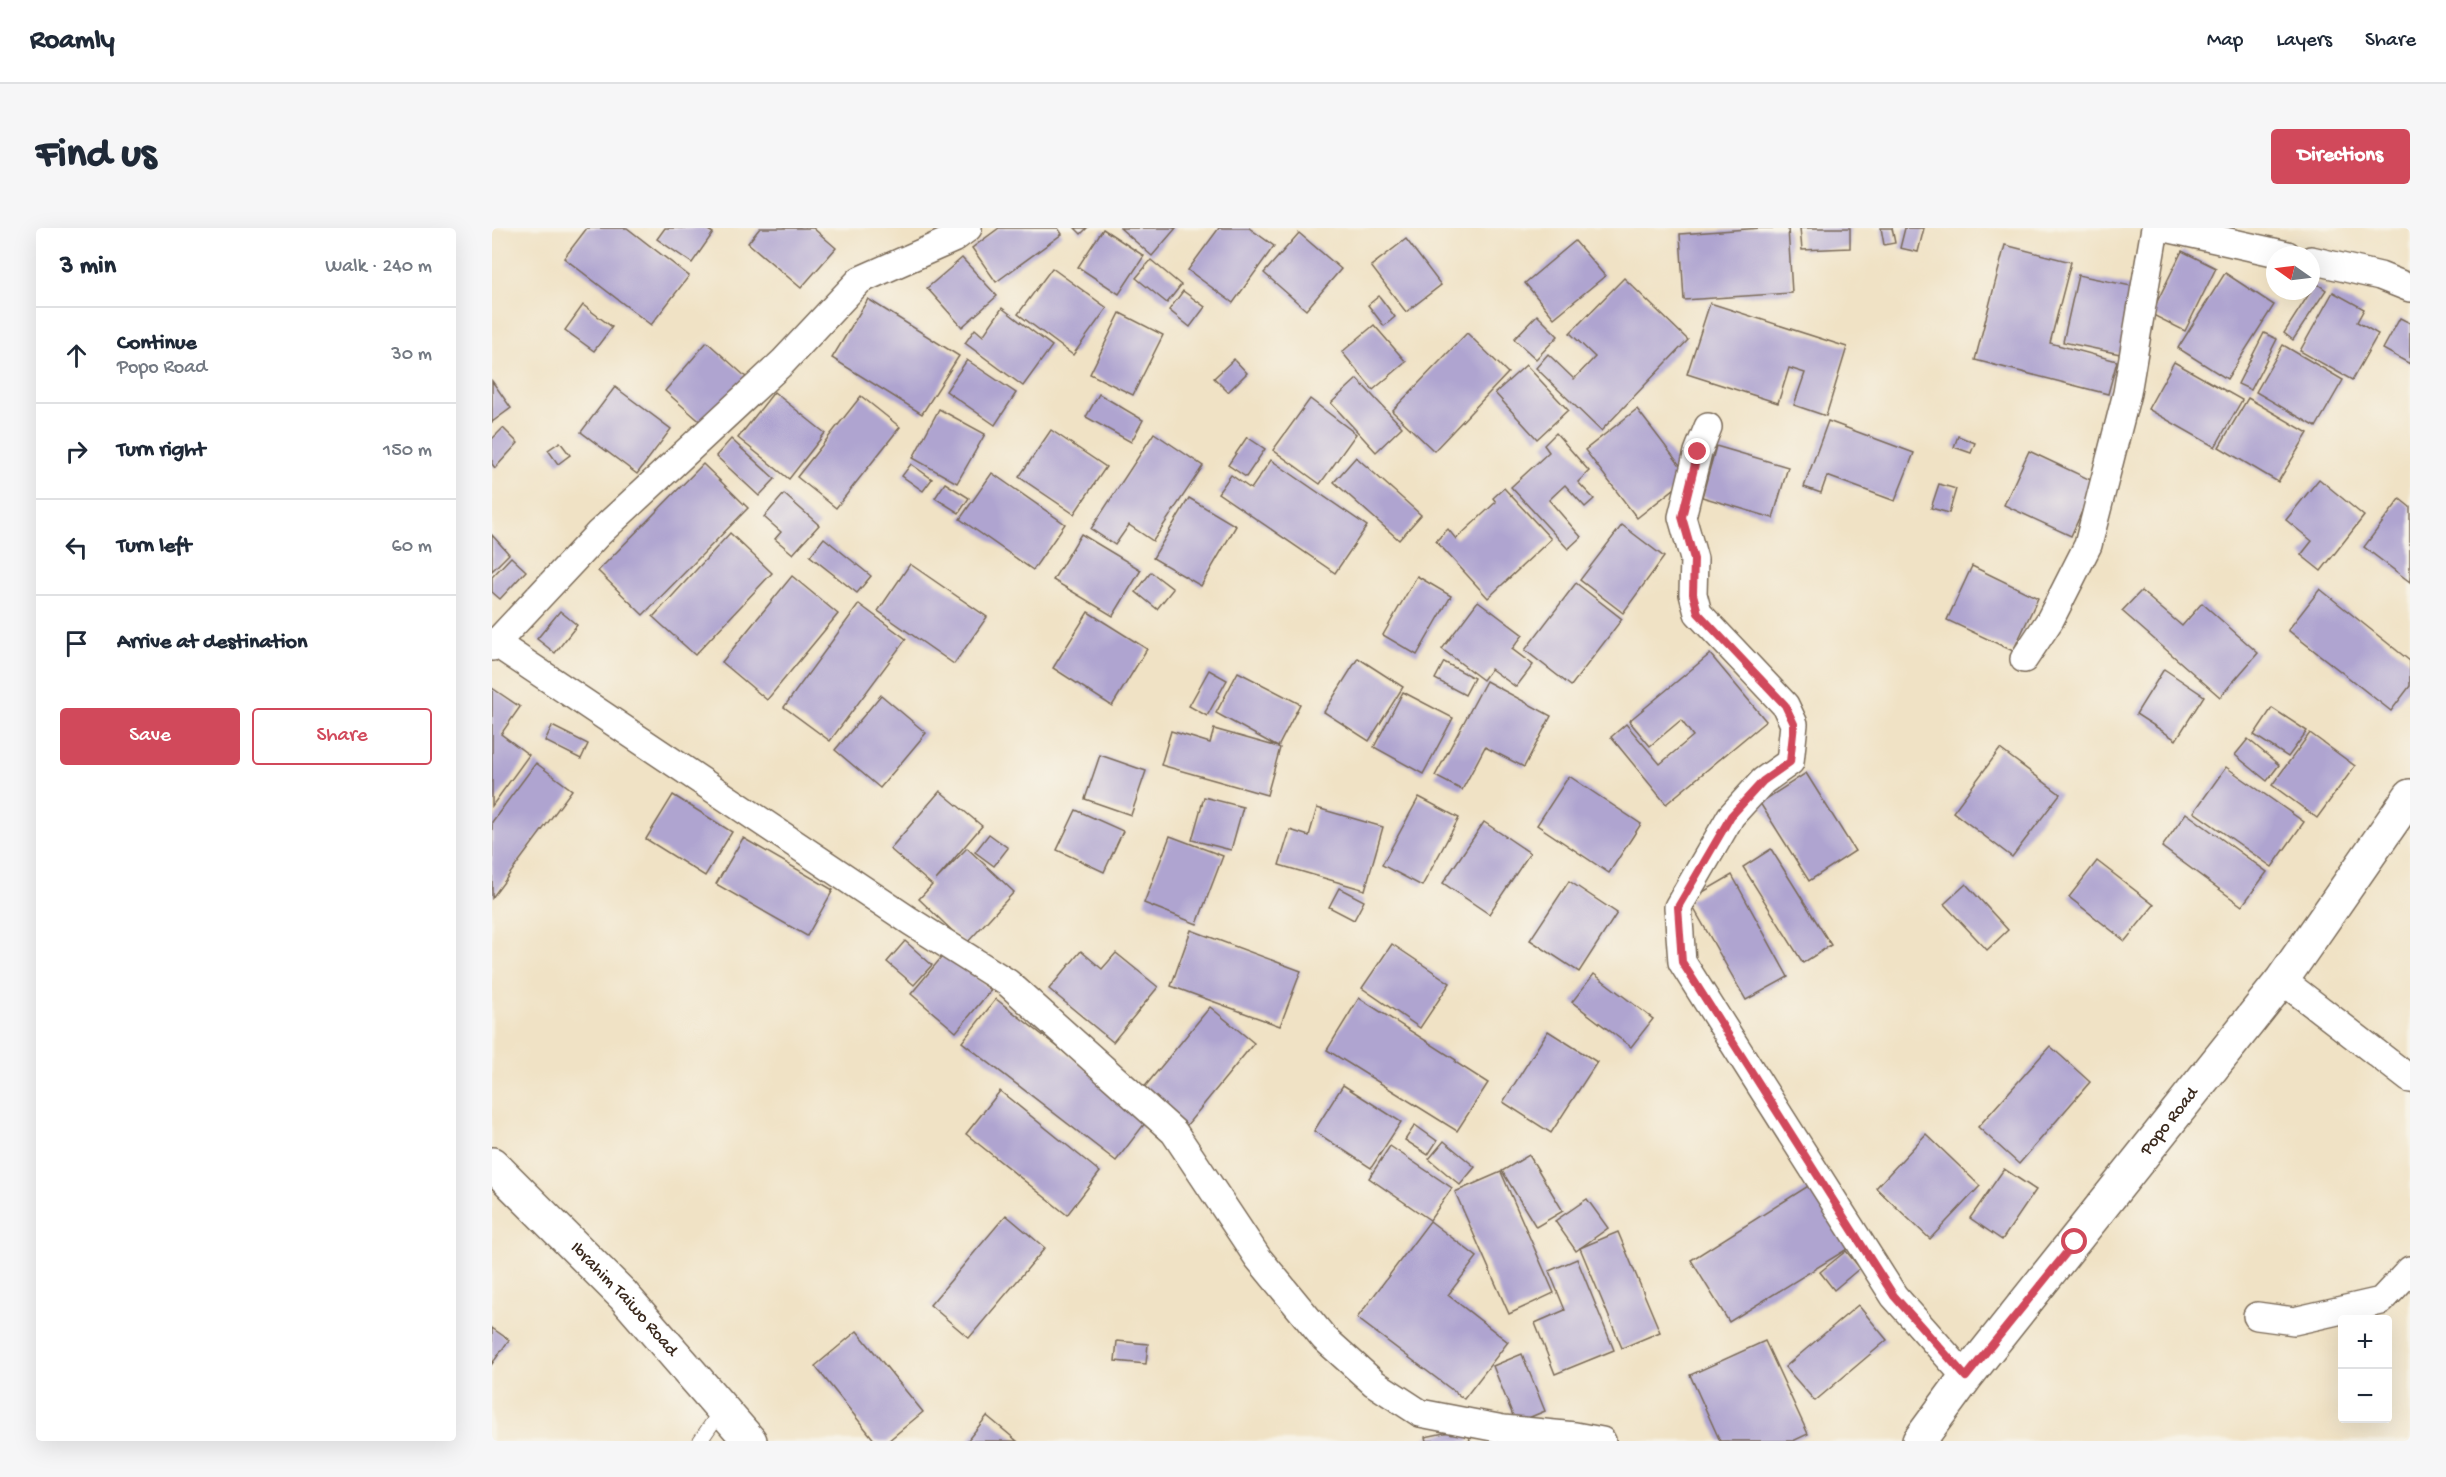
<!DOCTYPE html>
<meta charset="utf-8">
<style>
body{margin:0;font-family:"Gochi Hand",sans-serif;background:#f6f6f7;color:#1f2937}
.controls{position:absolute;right:18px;bottom:18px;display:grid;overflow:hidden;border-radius:6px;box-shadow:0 6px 24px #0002}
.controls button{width:54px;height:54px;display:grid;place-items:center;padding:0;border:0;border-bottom:2px solid #e0e1e3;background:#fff;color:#1f2937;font:30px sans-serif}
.compass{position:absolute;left:1774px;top:18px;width:54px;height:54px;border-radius:50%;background:#fff;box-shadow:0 6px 24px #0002;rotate:284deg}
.stop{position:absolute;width:18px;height:18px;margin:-14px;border:4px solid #d1495b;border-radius:50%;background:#fff}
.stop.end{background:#d1495b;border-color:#fff;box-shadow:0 2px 6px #0008}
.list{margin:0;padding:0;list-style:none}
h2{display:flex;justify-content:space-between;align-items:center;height:78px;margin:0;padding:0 24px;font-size:26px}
h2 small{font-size:20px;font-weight:400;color:#747a83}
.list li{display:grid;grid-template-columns:39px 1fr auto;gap:18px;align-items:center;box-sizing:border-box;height:96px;padding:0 24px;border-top:2px solid #e0e1e3}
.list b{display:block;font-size:22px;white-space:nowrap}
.list p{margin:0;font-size:20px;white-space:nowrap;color:#747a83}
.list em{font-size:20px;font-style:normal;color:#747a83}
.actions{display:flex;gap:12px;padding:18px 24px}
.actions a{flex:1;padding:14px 0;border:2px solid #d1495b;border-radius:6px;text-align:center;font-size:21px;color:#d1495b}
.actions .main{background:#d1495b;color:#fff}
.icon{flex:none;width:33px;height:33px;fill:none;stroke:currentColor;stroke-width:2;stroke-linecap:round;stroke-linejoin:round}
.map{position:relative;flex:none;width:1918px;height:1213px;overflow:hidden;border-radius:6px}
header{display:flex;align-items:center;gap:36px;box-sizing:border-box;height:84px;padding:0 30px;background:#fff;border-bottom:2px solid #e0e1e3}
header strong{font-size:28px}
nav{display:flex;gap:33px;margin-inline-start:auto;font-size:21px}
.intro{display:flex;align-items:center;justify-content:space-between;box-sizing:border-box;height:144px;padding:0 36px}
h1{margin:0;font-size:42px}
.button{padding:15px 27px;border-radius:6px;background:#d1495b;color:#fff;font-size:21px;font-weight:700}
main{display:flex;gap:36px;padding:0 36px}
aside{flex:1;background:#fff;border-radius:6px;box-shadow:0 6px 24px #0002}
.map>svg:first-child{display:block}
.building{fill:#afa4d0}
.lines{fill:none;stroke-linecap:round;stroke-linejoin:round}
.service-casing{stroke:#7a6a58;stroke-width:16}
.minor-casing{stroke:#7a6a58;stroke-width:30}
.secondary-casing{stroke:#7a6a58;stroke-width:36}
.service{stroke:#fff;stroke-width:14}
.minor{stroke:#fff;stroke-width:27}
.secondary{stroke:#fff;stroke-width:33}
.route{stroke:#d1495b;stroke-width:8}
.labels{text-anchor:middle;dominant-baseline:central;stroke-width:5;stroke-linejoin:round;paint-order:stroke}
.street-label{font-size:18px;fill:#3b2a1e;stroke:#f7f3e8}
</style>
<header>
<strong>Roamly</strong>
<nav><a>Map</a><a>Layers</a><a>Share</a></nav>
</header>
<div class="intro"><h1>Find us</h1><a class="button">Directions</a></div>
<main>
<aside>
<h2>3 min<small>Walk · 240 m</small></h2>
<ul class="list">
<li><svg class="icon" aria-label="ahead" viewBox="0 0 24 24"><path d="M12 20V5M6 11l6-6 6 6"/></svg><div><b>Continue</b><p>Popo Road</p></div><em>30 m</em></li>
<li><svg class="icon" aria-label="right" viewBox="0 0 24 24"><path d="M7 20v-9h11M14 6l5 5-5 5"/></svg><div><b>Turn right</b></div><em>150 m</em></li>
<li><svg class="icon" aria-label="left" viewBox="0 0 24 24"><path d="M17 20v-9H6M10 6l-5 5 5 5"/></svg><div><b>Turn left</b></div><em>60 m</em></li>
<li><svg class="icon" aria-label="arrive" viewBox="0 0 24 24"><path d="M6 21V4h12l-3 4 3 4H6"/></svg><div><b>Arrive at destination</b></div></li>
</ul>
<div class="actions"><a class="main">Save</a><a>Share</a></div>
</aside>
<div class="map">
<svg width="1918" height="1213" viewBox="0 0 1918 1213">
<rect width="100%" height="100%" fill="#f7f3e8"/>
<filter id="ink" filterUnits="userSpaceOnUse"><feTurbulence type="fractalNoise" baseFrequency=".0167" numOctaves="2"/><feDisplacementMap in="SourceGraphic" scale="12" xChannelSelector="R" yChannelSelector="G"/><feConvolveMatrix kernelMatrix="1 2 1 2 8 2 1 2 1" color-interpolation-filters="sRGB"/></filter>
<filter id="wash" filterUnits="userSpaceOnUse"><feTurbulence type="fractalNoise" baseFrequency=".008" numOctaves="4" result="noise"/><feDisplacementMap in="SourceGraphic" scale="24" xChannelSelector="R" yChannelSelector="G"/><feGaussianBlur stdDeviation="1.35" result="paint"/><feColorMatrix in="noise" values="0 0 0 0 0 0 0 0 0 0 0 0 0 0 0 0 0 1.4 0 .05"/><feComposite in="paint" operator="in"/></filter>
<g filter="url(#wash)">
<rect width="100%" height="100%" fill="#f0e2c5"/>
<g id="blocks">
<!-- building -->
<g class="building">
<path d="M 95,0 L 135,0 L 197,48 L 159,97 L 72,30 Z"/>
<path d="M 173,0 L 213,0 L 221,5 L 200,35 L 165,11 Z"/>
<path d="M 268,0 L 321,0 L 344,20 L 309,60 L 256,15 Z"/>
<path d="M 507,0 L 566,0 L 570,6 L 504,54 L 480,20 Z"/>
<path d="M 583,0 L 595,0 L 589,6 Z"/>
<path d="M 628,0 L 684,0 L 660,28 Z"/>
<path d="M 727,0 L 757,0 L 782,18 L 741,75 L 696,42 Z"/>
<path d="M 1269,0 L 1296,0 L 1300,65 L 1192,72 L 1188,6 Z"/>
<path d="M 1308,0 L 1358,0 L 1358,20 L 1310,22 Z"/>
<path d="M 1389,0 L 1400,0 L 1403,15 L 1392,17 Z"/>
<path d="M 1413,0 L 1432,0 L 1426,24 L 1408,20 Z"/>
<path d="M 611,1 L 652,28 L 627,66 L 586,39 Z"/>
<path d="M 807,5 L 849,41 L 814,82 L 772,45 Z"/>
<path d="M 914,11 L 949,57 L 914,84 L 879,38 Z"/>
<path d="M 1083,13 L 1113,48 L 1062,90 L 1033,55 Z"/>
<path d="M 1513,17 L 1579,34 L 1558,115 L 1625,133 L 1616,166 L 1483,132 Z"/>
<path d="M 1690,23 L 1724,40 L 1693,103 L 1659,86 Z"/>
<path d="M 470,30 L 505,68 L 470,99 L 435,60 Z"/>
<path d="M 659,32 L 689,57 L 675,75 L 644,50 Z"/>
<path d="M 560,40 L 615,80 L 581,127 L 526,86 Z"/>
<path d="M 1733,45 L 1782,77 L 1735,151 L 1686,120 Z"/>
<path d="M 1586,47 L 1649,60 L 1633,127 L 1571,114 Z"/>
<path d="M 1132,50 L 1196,112 L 1109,203 L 1044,140 L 1056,126 L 1082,151 L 1103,129 L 1078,105 Z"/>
<path d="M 1824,55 L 1834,62 L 1801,112 L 1792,105 Z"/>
<path d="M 691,63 L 713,79 L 698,99 L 677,82 Z"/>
<path d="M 1841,64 L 1872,81 L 1865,94 L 1886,106 L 1860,152 L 1808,123 Z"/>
<path d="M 887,68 L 903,89 L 892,98 L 876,77 Z"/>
<path d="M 376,71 L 467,128 L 430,186 L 340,130 Z"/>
<path d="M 1218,75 L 1355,119 L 1334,188 L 1302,177 L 1313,145 L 1297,140 L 1286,175 L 1195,146 Z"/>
<path d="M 91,77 L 120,99 L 102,123 L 73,102 Z"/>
<path d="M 510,80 L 560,118 L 531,158 L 473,115 L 483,101 L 491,108 Z"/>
<path d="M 628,85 L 671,107 L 641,167 L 598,146 Z"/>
<path d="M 1045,87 L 1066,108 L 1044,131 L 1022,111 Z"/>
<path d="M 1908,90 L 1918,95 L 1918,136 L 1891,121 Z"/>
<path d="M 882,97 L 914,134 L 881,162 L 850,124 Z"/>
<path d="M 975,105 L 1016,145 L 942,223 L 900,183 Z"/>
<path d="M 1772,105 L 1785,111 L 1759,162 L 1746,156 Z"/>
<path d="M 215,114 L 254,149 L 212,197 L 173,163 Z"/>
<path d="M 1791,117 L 1851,152 L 1824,199 L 1764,164 Z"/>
<path d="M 742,131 L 755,145 L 736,164 L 722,150 Z"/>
<path d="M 475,132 L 524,165 L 503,197 L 454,163 Z"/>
<path d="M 1682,134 L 1750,172 L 1723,219 L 1656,181 Z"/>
<path d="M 1034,137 L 1076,182 L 1045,211 L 1003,165 Z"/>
<path d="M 865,151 L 910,199 L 884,224 L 839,175 Z"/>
<path d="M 0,153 L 19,180 L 0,194 Z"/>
<path d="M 123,159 L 179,201 L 145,246 L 89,204 Z"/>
<path d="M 282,164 L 333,205 L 297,251 L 246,210 Z"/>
<path d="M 607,166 L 651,192 L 639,214 L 594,189 Z"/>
<path d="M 369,168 L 408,199 L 344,280 L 305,249 Z"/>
<path d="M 1756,170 L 1816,205 L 1786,254 L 1727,219 Z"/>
<path d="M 818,171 L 864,206 L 828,256 L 781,222 Z"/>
<path d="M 447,181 L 493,206 L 465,255 L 421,230 Z"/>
<path d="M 1145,181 L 1197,249 L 1145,290 L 1093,222 Z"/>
<path d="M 1336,193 L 1422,225 L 1403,273 L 1335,248 L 1329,265 L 1312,259 Z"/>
<path d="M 11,200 L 26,215 L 3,240 L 0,236 L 0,211 Z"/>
<path d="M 559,202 L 614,239 L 582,286 L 527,249 Z"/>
<path d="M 662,205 L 711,238 L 661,313 L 637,297 L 623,317 L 599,301 Z"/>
<path d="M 1064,205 L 1097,243 L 1086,254 L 1102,271 L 1093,279 L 1073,257 L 1057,272 L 1089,309 L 1076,321 L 1019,259 L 1057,224 L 1052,217 Z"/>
<path d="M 1466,208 L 1483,215 L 1479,225 L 1462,219 Z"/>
<path d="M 755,209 L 773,221 L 754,249 L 736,237 Z"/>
<path d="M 239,211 L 283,251 L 267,268 L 224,228 Z"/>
<path d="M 68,214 L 78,227 L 66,236 L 56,222 Z"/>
<path d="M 1224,218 L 1296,239 L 1281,290 L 1210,269 Z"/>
<path d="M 1537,223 L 1603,254 L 1579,308 L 1512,277 Z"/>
<path d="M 864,229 L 929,287 L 907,312 L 842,254 Z"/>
<path d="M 779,232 L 875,298 L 843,345 L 726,265 L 739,247 L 759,261 Z"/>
<path d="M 211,236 L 256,280 L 151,387 L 106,343 Z"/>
<path d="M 419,236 L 440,251 L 431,263 L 410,248 Z"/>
<path d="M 500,245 L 573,296 L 541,342 L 468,291 Z"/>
<path d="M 1827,251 L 1872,288 L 1829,343 L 1809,327 L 1820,313 L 1794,292 Z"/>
<path d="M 453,255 L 477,270 L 467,285 L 443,270 Z"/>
<path d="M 1447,256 L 1464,261 L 1457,285 L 1439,280 Z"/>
<path d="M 1012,260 L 1059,311 L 996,370 L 944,313 L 956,301 L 964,311 L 1004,274 L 1001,270 Z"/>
<path d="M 292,266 L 327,297 L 301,326 L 283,311 L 289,304 L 272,289 Z"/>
<path d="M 697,270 L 744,298 L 709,358 L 661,330 Z"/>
<path d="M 1908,271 L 1918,279 L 1918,354 L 1872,319 Z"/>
<path d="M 1130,297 L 1172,329 L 1131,385 L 1088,352 Z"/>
<path d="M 238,305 L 280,345 L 203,427 L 161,389 Z"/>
<path d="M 589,306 L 649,342 L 621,388 L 561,352 Z"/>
<path d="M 0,307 L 17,326 L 0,343 Z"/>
<path d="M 332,310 L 379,348 L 365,365 L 318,328 Z"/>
<path d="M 19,329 L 34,343 L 8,371 L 0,364 L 0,349 Z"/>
<path d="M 418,336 L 495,389 L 462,436 L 386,383 Z"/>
<path d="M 1480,338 L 1546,370 L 1521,423 L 1455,392 Z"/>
<path d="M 659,344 L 681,361 L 665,381 L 644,364 Z"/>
<path d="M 300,348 L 346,386 L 275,472 L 230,434 Z"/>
<path d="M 925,348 L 959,368 L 925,427 L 891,407 Z"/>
<path d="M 1084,355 L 1130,391 L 1079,458 L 1033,422 Z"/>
<path d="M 1828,361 L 1918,433 L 1918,458 L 1899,483 L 1796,402 Z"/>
<path d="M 1649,363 L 1690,398 L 1710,375 L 1766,425 L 1728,469 L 1630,383 Z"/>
<path d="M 986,373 L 1031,407 L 1020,421 L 1041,437 L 1024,459 L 999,441 L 991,452 L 950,421 Z"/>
<path d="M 367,376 L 414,411 L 338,513 L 292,479 Z"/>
<path d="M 68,383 L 85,397 L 63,425 L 45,411 Z"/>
<path d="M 596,384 L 655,421 L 620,478 L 561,440 Z"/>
<path d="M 1218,426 L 1274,493 L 1174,576 L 1119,509 L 1134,496 L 1168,536 L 1201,508 L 1189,492 L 1158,518 L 1137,493 Z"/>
<path d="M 866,430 L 911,459 L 877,513 L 832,484 Z"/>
<path d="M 952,434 L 982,450 L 973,467 L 943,451 Z"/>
<path d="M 1672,441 L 1712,468 L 1684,512 L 1644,486 Z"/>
<path d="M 717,442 L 735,452 L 715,488 L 697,478 Z"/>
<path d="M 746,444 L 808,476 L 786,519 L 788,520 L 775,567 L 669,537 L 679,503 L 718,515 L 722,501 L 786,519 L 724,485 Z"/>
<path d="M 994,453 L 1059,488 L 1032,539 L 993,519 L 970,562 L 943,548 Z"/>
<path d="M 0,460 L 28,479 L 9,506 L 37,527 L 0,578 Z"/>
<path d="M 911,464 L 961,490 L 931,546 L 882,519 Z"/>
<path d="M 389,467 L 434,505 L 388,560 L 343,522 Z"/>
<path d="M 1780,480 L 1815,503 L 1796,529 L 1762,507 Z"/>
<path d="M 60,498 L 96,516 L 89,531 L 53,513 Z"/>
<path d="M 1818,505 L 1863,538 L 1825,590 L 1780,557 Z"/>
<path d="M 1756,511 L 1787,537 L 1775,553 L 1743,527 Z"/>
<path d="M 1508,521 L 1568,566 L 1520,629 L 1461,584 Z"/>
<path d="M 608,527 L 654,543 L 639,587 L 593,571 Z"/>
<path d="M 44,535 L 80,562 L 0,670 L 0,594 Z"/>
<path d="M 1734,539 L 1812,594 L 1780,639 L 1702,584 Z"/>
<path d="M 1314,545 L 1363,623 L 1317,653 L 1268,575 Z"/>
<path d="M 1077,548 L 1149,596 L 1117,645 L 1045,597 Z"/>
<path d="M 448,563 L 490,598 L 444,652 L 475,620 L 522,664 L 474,716 L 427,671 L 440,657 L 398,621 Z"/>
<path d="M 181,567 L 240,604 L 213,648 L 154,611 Z"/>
<path d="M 712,569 L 751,579 L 739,622 L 700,612 Z"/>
<path d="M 927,569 L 967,590 L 930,658 L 890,637 Z"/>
<path d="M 825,580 L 891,599 L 873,662 L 787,637 L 798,602 L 817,608 Z"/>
<path d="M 584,582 L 631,603 L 612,644 L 565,622 Z"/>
<path d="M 1694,585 L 1775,644 L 1750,678 L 1670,619 Z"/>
<path d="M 992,594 L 1038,625 L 997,686 L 951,655 Z"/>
<path d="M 497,606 L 516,620 L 502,638 L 483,624 Z"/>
<path d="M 678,608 L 731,628 L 705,696 L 652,675 Z"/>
<path d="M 251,610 L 341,662 L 315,708 L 224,656 Z"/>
<path d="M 1279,621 L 1339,717 L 1311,735 L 1251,639 Z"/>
<path d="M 1605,633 L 1662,677 L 1633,713 L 1577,669 Z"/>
<path d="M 1240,647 L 1296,749 L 1254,772 L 1197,672 Z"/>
<path d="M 1077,653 L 1125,685 L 1087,744 L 1038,712 Z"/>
<path d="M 1474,656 L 1516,702 L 1495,722 L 1452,676 Z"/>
<path d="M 847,660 L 872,673 L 862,692 L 837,679 Z"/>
<path d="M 699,702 L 809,743 L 788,798 L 679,758 Z"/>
<path d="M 413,713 L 440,737 L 422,757 L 395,734 Z"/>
<path d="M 900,716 L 958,755 L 928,800 L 870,760 Z"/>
<path d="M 589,723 L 610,741 L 624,725 L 666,759 L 621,814 L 557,761 Z"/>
<path d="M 454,724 L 499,762 L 464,804 L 419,766 Z"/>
<path d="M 1102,746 L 1161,791 L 1139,819 L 1080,774 Z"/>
<path d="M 867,770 L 964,832 L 963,834 L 996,855 L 965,903 L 835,822 Z"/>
<path d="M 504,771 L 657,890 L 624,933 L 470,814 Z"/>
<path d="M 718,779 L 762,815 L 690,903 L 646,867 Z"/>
<path d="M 1056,803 L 1105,834 L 1059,905 L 1011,874 Z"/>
<path d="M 1558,818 L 1598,854 L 1527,936 L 1486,899 Z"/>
<path d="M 851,857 L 909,894 L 879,940 L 822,903 Z"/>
<path d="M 508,863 L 608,944 L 575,987 L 474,906 Z"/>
<path d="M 923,897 L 945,913 L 936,927 L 913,912 Z"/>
<path d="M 1434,906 L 1488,958 L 1438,1011 L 1384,960 Z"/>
<path d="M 952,913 L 983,939 L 968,957 L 937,931 Z"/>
<path d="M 898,918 L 960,960 L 938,992 L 877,950 Z"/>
<path d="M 1037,927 L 1071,983 L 1044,999 L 1010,943 Z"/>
<path d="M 1512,941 L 1544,962 L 1510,1012 L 1478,990 Z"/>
<path d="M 1009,944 L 1062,1065 L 1017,1086 L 963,964 Z"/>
<path d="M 1321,955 L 1360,1018 L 1237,1094 L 1199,1032 Z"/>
<path d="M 1095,971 L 1116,1000 L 1084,1023 L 1063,993 Z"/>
<path d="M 514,987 L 553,1020 L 477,1110 L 438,1077 Z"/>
<path d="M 938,993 L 985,1029 L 956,1067 L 1016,1114 L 972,1171 L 865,1090 Z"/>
<path d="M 1126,1004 L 1168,1104 L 1130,1120 L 1088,1020 Z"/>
<path d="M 1354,1023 L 1368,1040 L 1342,1062 L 1328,1044 Z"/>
<path d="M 1085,1031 L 1122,1122 L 1063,1146 L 1043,1095 L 1073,1082 L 1057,1043 Z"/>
<path d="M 1366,1077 L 1395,1112 L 1323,1173 L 1293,1139 Z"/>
<path d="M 0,1100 L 17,1112 L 0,1136 Z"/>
<path d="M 365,1103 L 431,1184 L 396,1213 L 383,1213 L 323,1138 Z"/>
<path d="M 625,1113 L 656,1116 L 654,1136 L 623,1133 Z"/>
<path d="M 1273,1113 L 1316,1206 L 1301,1213 L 1228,1213 L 1198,1147 Z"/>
<path d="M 1030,1126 L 1053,1183 L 1024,1195 L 1001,1138 Z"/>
<path d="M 495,1188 L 525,1213 L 475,1213 Z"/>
<path d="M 976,1200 L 978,1213 L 934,1213 L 933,1209 Z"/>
</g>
</g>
</g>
<g filter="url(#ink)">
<use href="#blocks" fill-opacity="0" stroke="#7a6a58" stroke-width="1.5"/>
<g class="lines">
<defs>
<path id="service" d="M 208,1213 L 230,1181"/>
<g id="minor">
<path d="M 1674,0 L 1795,27"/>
<path d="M 1819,32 L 1888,48 L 1918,60"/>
<path d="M 1216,199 L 1206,224 L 1190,289 L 1202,331 L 1201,366 L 1206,385 L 1293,477 L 1302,496 L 1298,534 L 1271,553 L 1239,588 L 1186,679 L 1190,734 L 1402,1068 L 1474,1149"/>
<path d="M 5,416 L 418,693 L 516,755 L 682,904 L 766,1030 L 832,1110 L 882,1155 L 928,1185 L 1011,1201 L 1083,1208 L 1110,1213"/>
<path d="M 0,419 L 106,306 L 291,134 L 368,52 L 461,11 L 476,0"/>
<path d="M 1532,431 L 1558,392 L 1596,317 L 1635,165 L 1663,0"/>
<path d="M 1790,752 L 1918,851"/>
<path d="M 1765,1088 L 1802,1093 L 1889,1073 L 1918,1042"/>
</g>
<g id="secondary">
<path id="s1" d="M 0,936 L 131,1067 L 258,1213"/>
<path id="s2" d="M 1427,1213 L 1474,1149 L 1790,752 L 1918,568"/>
</g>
</defs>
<!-- service casing -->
<use href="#service" class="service-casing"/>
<!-- minor casing -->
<use href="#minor" class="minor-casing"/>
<!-- secondary casing -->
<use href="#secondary" class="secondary-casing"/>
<!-- service -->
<use href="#service" class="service"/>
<!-- minor -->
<use href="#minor" class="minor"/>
<!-- secondary -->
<use href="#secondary" class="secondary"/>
</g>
</g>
<g class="lines" filter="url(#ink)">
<!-- route -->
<path class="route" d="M 1206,224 L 1190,289 L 1202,331 L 1201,366 L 1206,385 L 1293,477 L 1302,496 L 1298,534 L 1271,553 L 1239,588 L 1186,679 L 1190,734 L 1402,1068 L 1474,1149 L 1583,1014"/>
</g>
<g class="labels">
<!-- street labels -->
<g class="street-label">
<text stroke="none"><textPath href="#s2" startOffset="406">Popo Road</textPath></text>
<text stroke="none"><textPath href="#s1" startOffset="189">Ibrahim Taiwo Road</textPath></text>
</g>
</g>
</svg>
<div class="controls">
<button>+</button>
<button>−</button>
</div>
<svg class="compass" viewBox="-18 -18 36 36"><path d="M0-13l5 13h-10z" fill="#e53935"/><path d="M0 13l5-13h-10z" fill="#747a83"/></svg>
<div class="stop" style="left:1583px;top:1014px"></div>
<div class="stop end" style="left:1206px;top:224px"></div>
</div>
</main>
